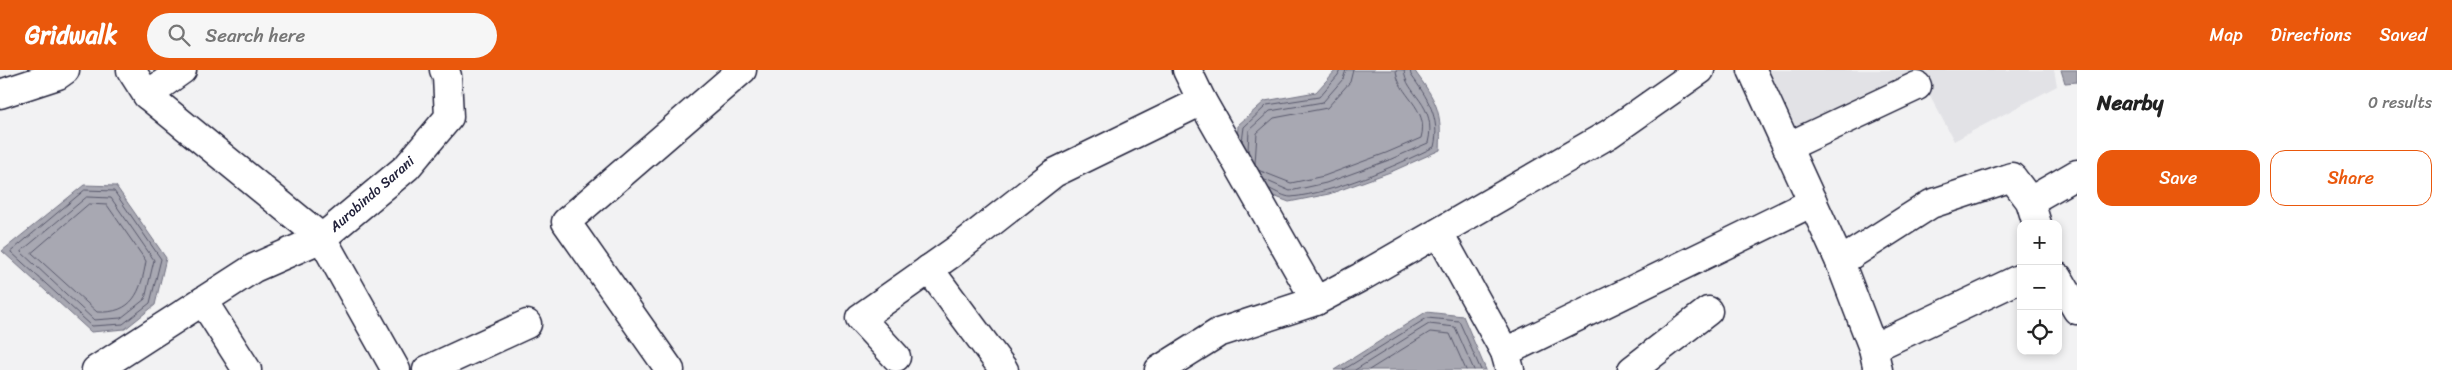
<!DOCTYPE html>
<meta charset="utf-8">
<style>
body{margin:0;font-family:Sriracha,sans-serif;background:#f6f6f6;color:#222}
.controls{position:absolute;right:15px;bottom:15px;display:grid;overflow:hidden;border-radius:10px;box-shadow:0 2px 8px #0003}
.controls button{width:45px;height:45px;display:grid;place-items:center;padding:0;border:0;border-bottom:1px solid #e0e0e0;background:#fff;color:#222;font:25px sans-serif}
.list{margin:0;padding:0;list-style:none}
h2{display:flex;justify-content:space-between;align-items:center;height:65px;margin:0;padding:0 20px;font-size:21px}
h2 small{font-size:16px;font-weight:400;color:#767676}
.actions{display:flex;gap:10px;padding:15px 20px}
.actions a{flex:1;padding:11px 0;border:1px solid #ea580c;border-radius:15px;text-align:center;font-size:18px;color:#ea580c}
.actions .main{background:#ea580c;color:#fff}
.icon{flex:none;width:28px;height:28px;fill:none;stroke:currentColor;stroke-width:2;stroke-linecap:round;stroke-linejoin:round}
.map{position:relative;flex:none;width:2077px;height:300px;overflow:hidden}
header{display:flex;align-items:center;gap:30px;box-sizing:border-box;height:70px;padding:0 25px;background:#ea580c;color:#fff}
header strong{font-size:24px}
nav{display:flex;gap:28px;margin-inline-start:auto;font-size:18px}
.search{width:350px;height:45px;background:#f6f6f6;display:flex;align-items:center;gap:12px;box-sizing:border-box;padding:0 18px;border-radius:28px;color:#767676;font-size:19px}
main{display:flex}
aside{flex:1;background:#fff}
.map>svg:first-child{display:block}
.built{fill:#e2e2e6}
.water{fill:#a8a8b2;stroke:#727282}
.lines{fill:none;stroke-linecap:round;stroke-linejoin:round}
.shore{stroke:#58586b;stroke-width:1}
.street-casing{stroke:#22223b;stroke-width:31}
.secondary-casing{stroke:#22223b;stroke-width:31}
.street{stroke:#fff;stroke-width:28}
.secondary{stroke:#fff;stroke-width:28}
.labels{text-anchor:middle;dominant-baseline:central;stroke-width:4;stroke-linejoin:round;paint-order:stroke}
.street-label{font-size:14px;fill:#22223b;stroke:#fff}
</style>
<header>
<strong>Gridwalk</strong>
<div class="search"><svg class="icon" aria-label="search" viewBox="0 0 24 24"><circle cx="10" cy="10" r="6"/><path d="M15 15l6 6"/></svg>Search here</div>
<nav><a>Map</a><a>Directions</a><a>Saved</a></nav>
</header>
<main>
<div class="map">
<svg width="2077" height="300" viewBox="0 0 2077 300">
<rect width="100%" height="100%" fill="#f2f2f3"/>
<filter id="ink" filterUnits="userSpaceOnUse"><feTurbulence type="fractalNoise" baseFrequency=".02" numOctaves="2"/><feDisplacementMap in="SourceGraphic" scale="10" xChannelSelector="R" yChannelSelector="G"/><feConvolveMatrix kernelMatrix="1 2 1 2 8 2 1 2 1" color-interpolation-filters="sRGB"/></filter>
<g filter="url(#ink)">
<!-- built -->
<path class="built" d="M 1765,0 L 2054,0 L 2057,16 L 1954,71 L 1921,8 L 1792,64 Z"/>
<!-- water -->
<g class="water">
<path d="M 1336,0 L 1414,0 C 1437,32 1442,40 1440,80 L 1393,101 L 1329,124 L 1289,132 L 1235,111 L 1238,55 L 1265,31 L 1316,22 Z"/>
<path d="M 2061,0 L 2077,0 L 2077,12 L 2065,13 Z"/>
<path d="M 84,115 L 116,116 L 166,188 L 155,235 L 125,259 L 91,262 L 2,181 Z"/>
<path d="M 1426,242 L 1463,246 L 1486,300 L 1334,300 Z"/>
</g>
<g class="lines">
<!-- shore -->
<g class="shore">
<path d="M 1242,72 L 1244,57 L 1267,35 L 1319,27 L 1338,5 L 1340,0"/>
<path d="M 1248,82 L 1249,60 L 1270,41 L 1323,32 L 1343,9 L 1346,0"/>
<path d="M 1255,94 L 1257,63 L 1274,48 L 1327,38 L 1350,12 L 1353,0"/>
<path d="M 1258,100 L 1291,113 L 1324,106 L 1386,83 L 1421,68 C 1430,37 1397,25 1396,0"/>
<path d="M 1265,110 L 1290,121 L 1326,113 L 1389,90 L 1428,73 C 1438,33 1405,25 1404,0"/>
<path d="M 1270,119 C 1276,122 1285,127 1291,127 C 1335,123 1395,96 1434,77 C 1441,48 1427,27 1411,5 L 1410,0"/>
<path d="M 85,120 L 114,121 L 161,189 L 150,233 L 123,254 L 92,256 L 11,182 Z"/>
<path d="M 87,127 L 111,128 L 154,190 L 145,229 L 121,248 L 94,250 L 21,182 Z"/>
<path d="M 89,134 L 107,135 L 146,191 C 141,222 133,244 97,242 L 32,183 Z"/>
<path d="M 1343,300 L 1427,248 L 1459,251 L 1481,300"/>
<path d="M 1355,300 L 1429,254 L 1455,257 L 1474,300"/>
<path d="M 1369,300 L 1430,262 L 1450,264 L 1466,300"/>
</g>
<defs>
<g id="street">
<path d="M 0,24 L 58,5 L 65,0"/>
<path d="M 147,25 L 182,0"/>
<path d="M 1202,31 L 1316,231"/>
<path d="M 1787,77 L 1917,16"/>
<path d="M 2030,131 L 2077,104"/>
<path d="M 1439,163 L 1505,282 L 1510,300"/>
<path d="M 1840,192 L 1931,134 L 2012,107 L 2030,131 L 2037,154"/>
<path d="M 929,199 L 1004,300"/>
<path d="M 2058,207 L 2077,240"/>
<path d="M 203,231 L 247,300"/>
<path d="M 1873,278 L 2021,208"/>
<path d="M 1505,282 L 1813,132"/>
<path d="M 896,287 L 860,248 L 955,181 L 1054,103 L 1202,31 L 1187,0"/>
<path d="M 96,300 L 254,198 L 322,168 L 147,25 L 131,0"/>
<path d="M 396,300 L 322,168 L 407,97 L 449,47 L 447,6 L 444,0"/>
<path d="M 427,300 L 527,254"/>
<path d="M 670,300 L 566,152 L 742,0"/>
<path d="M 1159,300 L 1218,263 L 1316,231 L 1361,207 L 1609,64 L 1700,0"/>
<path d="M 1632,300 L 1708,241"/>
</g>
<path id="secondary" d="M 1752,0 L 1840,192 L 1873,278 L 1878,300"/>
</defs>
<!-- street casing -->
<use href="#street" class="street-casing"/>
<!-- secondary casing -->
<use href="#secondary" class="secondary-casing"/>
<!-- street -->
<use href="#street" class="street"/>
<!-- secondary -->
<use href="#secondary" class="secondary"/>
</g>
</g>
<g class="labels">
<!-- street labels -->
<g class="street-label">
<text transform="translate(372 124) rotate(-41)">Aurobindo Sarani</text>
</g>
</g>
</svg>
<div class="controls">
<button>+</button>
<button>−</button>
<button><svg class="icon" aria-label="locate" viewBox="0 0 24 24"><circle cx="12" cy="12" r="6"/><path d="M12 2v4M12 18v4M2 12h4M18 12h4"/></svg></button>
</div>
</div>
<aside>
<h2>Nearby<small>0 results</small></h2>
<ul class="list">
</ul>
<div class="actions"><a class="main">Save</a><a>Share</a></div>
</aside>
</main>
